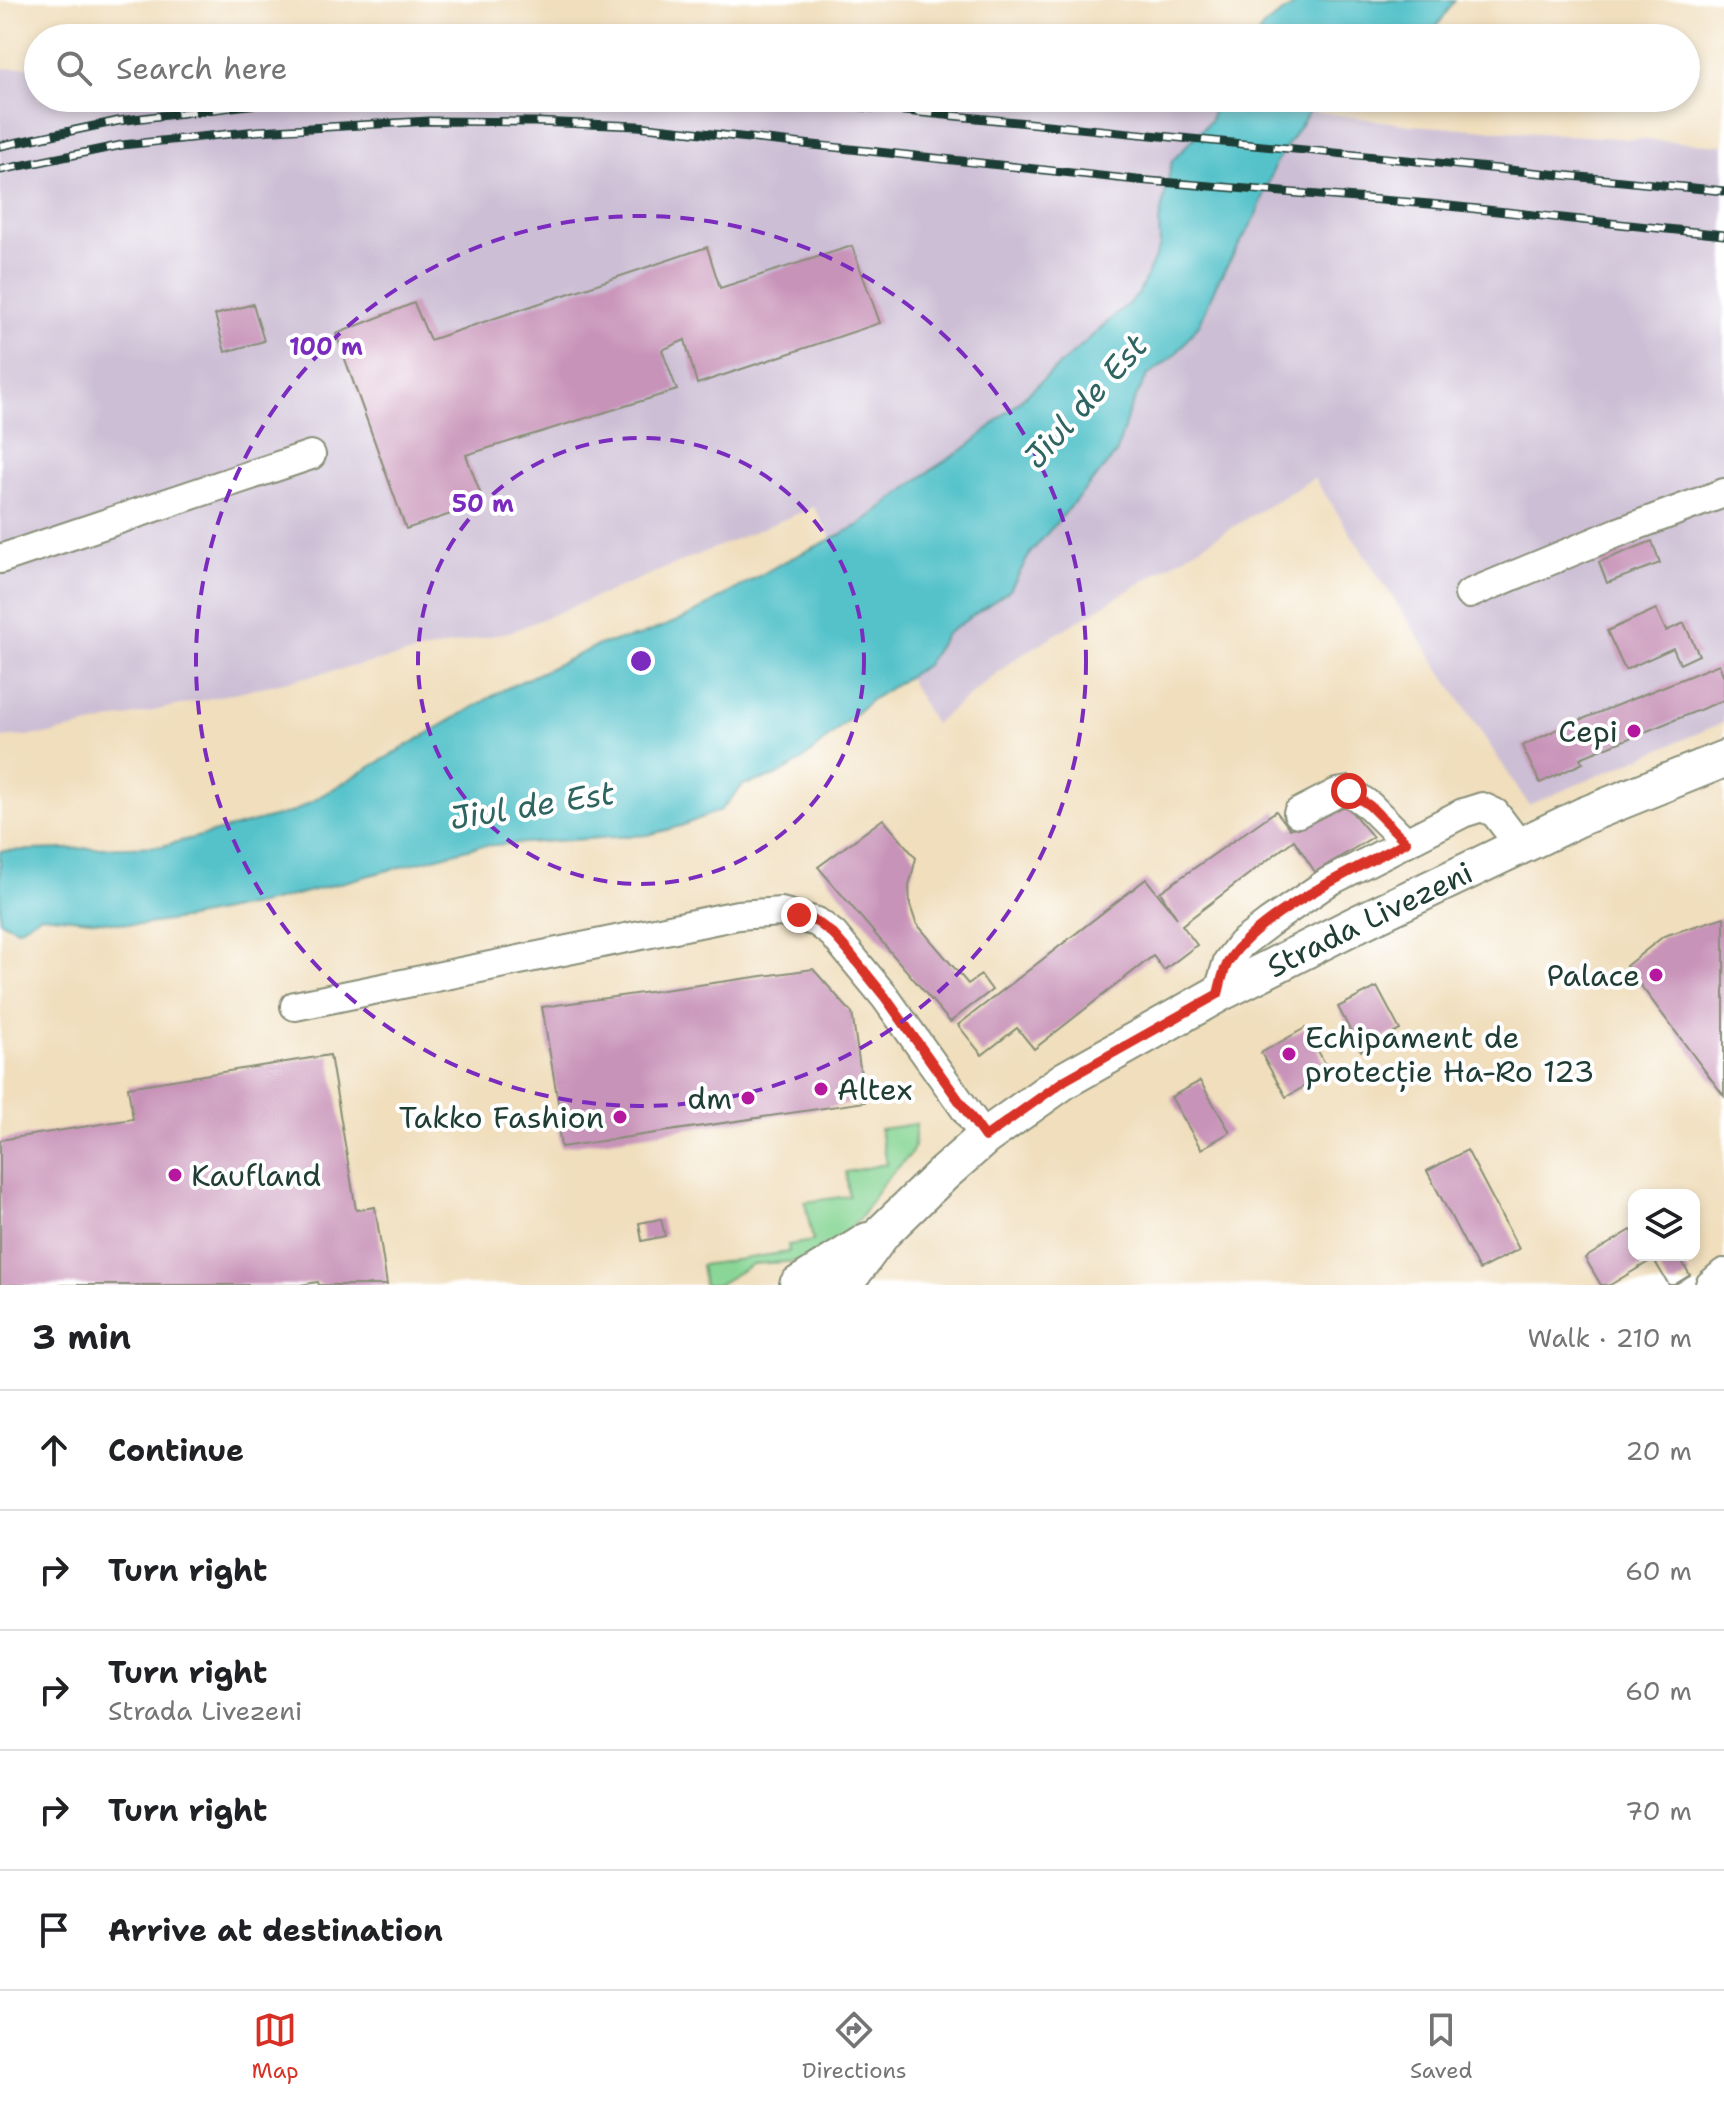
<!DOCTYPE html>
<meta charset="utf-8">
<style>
body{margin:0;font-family:"Shantell Sans",sans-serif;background:#f6f6f6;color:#202124}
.controls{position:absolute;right:24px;bottom:24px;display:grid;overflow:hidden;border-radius:16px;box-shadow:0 4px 12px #0003}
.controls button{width:72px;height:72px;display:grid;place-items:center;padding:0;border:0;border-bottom:2px solid #e0e0e0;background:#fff;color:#202124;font:40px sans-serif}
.stop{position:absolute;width:24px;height:24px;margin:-18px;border:6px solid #d93025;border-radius:50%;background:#fff}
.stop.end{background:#d93025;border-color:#fff;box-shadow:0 2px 8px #0008}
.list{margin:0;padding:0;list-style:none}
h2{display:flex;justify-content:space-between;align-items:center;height:104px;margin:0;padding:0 32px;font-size:34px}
h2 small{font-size:26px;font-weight:400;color:#757577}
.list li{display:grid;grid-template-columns:52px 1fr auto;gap:24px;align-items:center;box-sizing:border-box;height:120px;padding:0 32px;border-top:2px solid #e0e0e0}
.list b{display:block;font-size:30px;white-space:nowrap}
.list p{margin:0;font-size:26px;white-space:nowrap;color:#757577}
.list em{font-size:26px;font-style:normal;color:#757577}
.icon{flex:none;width:44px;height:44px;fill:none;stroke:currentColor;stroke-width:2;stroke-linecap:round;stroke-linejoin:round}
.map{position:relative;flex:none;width:1724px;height:1285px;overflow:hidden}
.search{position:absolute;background:#fff;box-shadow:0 4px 12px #0003;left:24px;right:24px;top:24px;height:88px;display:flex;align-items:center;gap:20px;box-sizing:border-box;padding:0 28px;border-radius:44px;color:#757577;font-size:30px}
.sheet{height:704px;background:#fff}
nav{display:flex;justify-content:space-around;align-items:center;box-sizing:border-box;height:112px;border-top:2px solid #e0e0e0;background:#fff;font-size:22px;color:#757577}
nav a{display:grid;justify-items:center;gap:4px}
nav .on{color:#d93025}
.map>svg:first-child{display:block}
.industrial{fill:#ccbed4}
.green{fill:#87d594;stroke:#538964;stroke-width:2}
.water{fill:#54c2ca;stroke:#3a807f;stroke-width:2}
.building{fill:#c893b8}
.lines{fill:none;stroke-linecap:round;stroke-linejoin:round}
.minor-casing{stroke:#888e78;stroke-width:32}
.major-casing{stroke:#888e78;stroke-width:40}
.minor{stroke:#fff;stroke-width:28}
.major{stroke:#fff;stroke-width:36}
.rail-casing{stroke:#1f3d34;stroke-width:9}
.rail{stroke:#fff;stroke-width:6;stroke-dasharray:18;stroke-linecap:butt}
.route{stroke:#d93025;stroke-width:10}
.ring{fill:none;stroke:#7b2cbf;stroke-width:4;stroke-dasharray:14 10}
.poi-dot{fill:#b5179e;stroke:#fff;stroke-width:3}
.labels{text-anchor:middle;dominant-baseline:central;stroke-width:8;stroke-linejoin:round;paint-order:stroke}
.poi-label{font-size:30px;fill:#1f3d34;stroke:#fff;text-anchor:end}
.street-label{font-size:30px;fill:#1f3d34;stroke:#fff}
.water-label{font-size:32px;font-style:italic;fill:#2f6561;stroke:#fff}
.centre{fill:#7b2cbf;stroke:#fff;stroke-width:4}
.ring-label{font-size:24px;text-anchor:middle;font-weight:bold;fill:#7b2cbf;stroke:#fff;stroke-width:8;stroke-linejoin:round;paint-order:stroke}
</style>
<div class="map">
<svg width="1724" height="1285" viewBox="0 0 1724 1285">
<rect width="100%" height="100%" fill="#fff"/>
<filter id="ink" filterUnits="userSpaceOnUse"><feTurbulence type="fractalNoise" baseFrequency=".0125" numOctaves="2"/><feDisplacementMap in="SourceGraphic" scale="16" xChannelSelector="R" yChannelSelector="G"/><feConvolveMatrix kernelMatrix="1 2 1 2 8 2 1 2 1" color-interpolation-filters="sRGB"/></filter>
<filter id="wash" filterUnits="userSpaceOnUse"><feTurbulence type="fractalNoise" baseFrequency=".006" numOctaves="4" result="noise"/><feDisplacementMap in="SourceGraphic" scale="32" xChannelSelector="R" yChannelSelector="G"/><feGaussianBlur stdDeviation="1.8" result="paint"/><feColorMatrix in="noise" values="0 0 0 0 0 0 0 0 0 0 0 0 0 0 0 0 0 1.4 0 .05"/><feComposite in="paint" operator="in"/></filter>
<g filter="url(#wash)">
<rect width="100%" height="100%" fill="#f0debc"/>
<!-- industrial -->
<path class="industrial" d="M 38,66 L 38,98 L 1218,98 L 1410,125 L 1724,145 L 1724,722 L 1529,805 L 1314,478 L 1015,659 L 934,724 L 814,507 L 513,631 L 50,734 L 0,738 L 0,69 Z"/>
<!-- green -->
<path class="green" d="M 916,1124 L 914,1147 L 911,1154 L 883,1183 L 861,1217 L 841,1239 L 801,1261 L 753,1264 L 717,1285 L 704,1285 L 701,1265 L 789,1252 L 788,1245 L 813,1241 L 805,1202 L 849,1196 L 846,1172 L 886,1164 L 880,1129 Z"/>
<!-- water -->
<g class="water">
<path d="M 1302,0 L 1455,0 L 1438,25 L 1420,38 L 1255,38 L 1265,25 Z"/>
<path d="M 1214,98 L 1318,98 L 1276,163 L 1256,216 L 1217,283 L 1200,323 L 1175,355 L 1147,376 L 1129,411 L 1116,454 L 1031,552 L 1010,590 L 946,634 L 926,665 L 871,700 L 803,760 L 776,776 L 743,785 L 721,810 L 681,826 L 648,835 L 479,846 L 273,901 L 189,918 L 140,925 L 41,915 L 18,929 L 0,921 L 0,851 L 162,846 L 293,812 L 503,690 L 601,644 L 639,636 L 685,618 L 782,563 L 858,526 L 931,470 L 970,445 L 1138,295 L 1160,246 L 1159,222 L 1172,161 L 1211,120 Z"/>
</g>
<g id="blocks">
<!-- building -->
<g class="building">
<path d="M 852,246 L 880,323 L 697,384 L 685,340 L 662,350 L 677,390 L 466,455 L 484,503 L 406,529 L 336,334 L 414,303 L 430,340 L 707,247 L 720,288 Z"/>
<path d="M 253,304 L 264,341 L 225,352 L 215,315 Z"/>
<path d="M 1652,541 L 1660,563 L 1607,583 L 1599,562 Z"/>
<path d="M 1656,609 L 1666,631 L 1684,623 L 1699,655 L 1680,664 L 1673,648 L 1625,670 L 1607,631 Z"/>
<path d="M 1719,664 L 1724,677 L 1724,700 L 1580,758 L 1583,763 L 1540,783 L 1522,746 L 1558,729 Z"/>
<path d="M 1344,803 L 1373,837 L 1315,872 L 1294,840 L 1182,925 L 1197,945 L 1164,970 L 1153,956 L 1034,1049 L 1017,1028 L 982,1055 L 958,1025 L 1146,879 L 1177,918 L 1160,892 L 1276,811 L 1290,829 Z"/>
<path d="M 883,819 L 916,858 L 909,886 L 910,905 L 916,923 L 968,984 L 981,975 L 992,990 L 950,1022 L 818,867 Z"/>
<path d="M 1724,917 L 1724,1096 L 1626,966 L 1664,936 Z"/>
<path d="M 813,969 L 852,1013 L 865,1102 L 561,1147 L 558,1127 L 562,1126 L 542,1007 Z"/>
<path d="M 1377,987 L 1400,1030 L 1361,1051 L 1338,1007 Z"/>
<path d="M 1305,1028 L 1330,1072 L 1286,1097 L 1261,1053 Z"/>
<path d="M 330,1055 L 356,1210 L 375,1207 L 387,1285 L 319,1285 L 318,1282 L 300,1285 L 0,1285 L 0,1140 L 133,1119 L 128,1087 Z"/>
<path d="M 1200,1081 L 1230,1132 L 1201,1149 L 1171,1097 Z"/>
<path d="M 1467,1150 L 1519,1249 L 1479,1270 L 1427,1171 Z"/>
<path d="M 661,1219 L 665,1236 L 642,1241 L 639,1223 Z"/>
<path d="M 1631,1230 L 1634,1234 L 1634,1255 L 1646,1255 L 1650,1261 L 1610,1285 L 1601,1285 L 1585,1258 Z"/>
<path d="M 1651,1255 L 1678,1255 L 1690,1275 L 1674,1285 L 1669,1285 Z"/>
</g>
</g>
</g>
<g filter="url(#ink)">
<use href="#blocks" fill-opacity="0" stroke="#888e78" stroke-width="2"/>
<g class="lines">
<defs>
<g id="minor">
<path d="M 0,559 L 311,455"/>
<path d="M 1469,594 L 1619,532 L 1724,493"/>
<path d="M 1298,813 L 1337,793 L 1349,791 L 1370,806 L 1406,842"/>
<path d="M 1218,994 L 1228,961 L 1241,944 L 1270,922 L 1328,882 L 1463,813 L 1482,807 L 1495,813 L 1520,846"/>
<path d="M 295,1006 L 738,915 L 781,912 L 817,922 L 833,934 L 885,997 L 985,1137"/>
<path d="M 1710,1285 L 1724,1273"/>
</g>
<g id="major">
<path d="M 798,1285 L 868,1241"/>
<path id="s1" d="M 844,1285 L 883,1232 L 943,1174 L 985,1137 L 1065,1080 L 1218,994 L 1361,922 L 1583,816 L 1724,759"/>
</g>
</defs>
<!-- minor casing -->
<use href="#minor" class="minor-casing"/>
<!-- major casing -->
<use href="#major" class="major-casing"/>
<!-- minor -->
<use href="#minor" class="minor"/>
<!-- major -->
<use href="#major" class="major"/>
<defs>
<g id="rail">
<path d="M 772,98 L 1724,191"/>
<path d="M 0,146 L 118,121 L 257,104 L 337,98"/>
<path d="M 0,170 L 122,145 L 258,131 L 429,121 L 535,122 L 638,126 L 1137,180 L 1430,204 L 1724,235"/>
</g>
</defs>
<!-- rail casing -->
<use href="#rail" class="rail-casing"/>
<!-- rail -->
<use href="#rail" class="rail"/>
</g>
</g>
<g class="lines" filter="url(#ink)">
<!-- route -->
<path class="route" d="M 799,915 L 817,922 L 833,934 L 848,951 L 885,997 L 985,1137 L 1065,1080 L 1218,994 C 1221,983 1223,969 1230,959 C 1258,915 1358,867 1406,842 L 1370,806 L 1349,791"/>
</g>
<!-- distance rings -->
<g class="ring">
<circle cx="641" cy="661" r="223"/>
<circle cx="641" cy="661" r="445"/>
</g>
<!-- markers -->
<g class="poi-dot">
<circle cx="1634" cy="731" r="8"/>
<circle cx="1656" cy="975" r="8"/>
<circle cx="1289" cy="1054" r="8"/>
<circle cx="821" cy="1089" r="8"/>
<circle cx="748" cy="1098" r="8"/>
<circle cx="620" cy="1117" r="8"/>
<circle cx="175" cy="1175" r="8"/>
</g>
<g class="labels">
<!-- poi labels -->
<g class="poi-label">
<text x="1618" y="731">Cepi</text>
<text x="1640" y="975">Palace</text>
<text x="1305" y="1037" text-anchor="start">Echipament de<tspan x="1305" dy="34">protecție Ha-Ro 123</tspan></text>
<text x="837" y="1089" text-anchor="start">Altex</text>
<text x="732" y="1098">dm</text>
<text x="604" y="1117">Takko Fashion</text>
<text x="191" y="1175" text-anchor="start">Kaufland</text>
</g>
<!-- street labels -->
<g class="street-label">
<text stroke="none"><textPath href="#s1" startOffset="648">Strada Livezeni</textPath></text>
</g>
<!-- water labels -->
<g class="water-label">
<text transform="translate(1085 401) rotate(-48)">Jiul de Est</text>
<text transform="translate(532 805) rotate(-9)">Jiul de Est</text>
</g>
</g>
<circle cx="641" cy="661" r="12" class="centre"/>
<g class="ring-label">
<text x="326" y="355">100 m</text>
<text x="483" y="512">50 m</text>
</g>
</svg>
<div class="controls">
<button><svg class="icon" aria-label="layers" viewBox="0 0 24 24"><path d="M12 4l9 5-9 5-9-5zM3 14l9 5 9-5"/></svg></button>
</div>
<div class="stop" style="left:1349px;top:791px"></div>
<div class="stop end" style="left:799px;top:915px"></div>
<div class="search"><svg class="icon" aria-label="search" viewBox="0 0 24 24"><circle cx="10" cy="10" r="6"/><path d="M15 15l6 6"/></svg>Search here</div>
</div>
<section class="sheet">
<h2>3 min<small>Walk · 210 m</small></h2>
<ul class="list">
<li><svg class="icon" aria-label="ahead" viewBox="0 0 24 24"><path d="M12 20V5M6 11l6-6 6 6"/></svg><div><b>Continue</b></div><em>20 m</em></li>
<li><svg class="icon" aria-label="right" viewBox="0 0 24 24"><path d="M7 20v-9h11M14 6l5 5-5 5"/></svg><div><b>Turn right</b></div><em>60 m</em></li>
<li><svg class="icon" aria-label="right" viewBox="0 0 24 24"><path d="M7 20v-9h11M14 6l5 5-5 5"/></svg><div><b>Turn right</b><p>Strada Livezeni</p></div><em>60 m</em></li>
<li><svg class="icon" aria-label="right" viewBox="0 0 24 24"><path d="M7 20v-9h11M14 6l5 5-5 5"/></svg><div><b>Turn right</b></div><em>70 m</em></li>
<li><svg class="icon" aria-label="arrive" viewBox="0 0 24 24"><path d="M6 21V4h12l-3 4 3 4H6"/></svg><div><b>Arrive at destination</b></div></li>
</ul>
</section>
<nav>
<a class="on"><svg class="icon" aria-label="map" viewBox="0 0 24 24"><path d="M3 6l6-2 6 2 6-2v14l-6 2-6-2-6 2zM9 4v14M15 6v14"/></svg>Map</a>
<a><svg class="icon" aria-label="directions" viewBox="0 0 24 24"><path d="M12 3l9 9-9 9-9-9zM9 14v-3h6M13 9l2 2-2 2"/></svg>Directions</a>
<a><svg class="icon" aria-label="saved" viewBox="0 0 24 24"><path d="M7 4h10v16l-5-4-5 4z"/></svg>Saved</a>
</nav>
